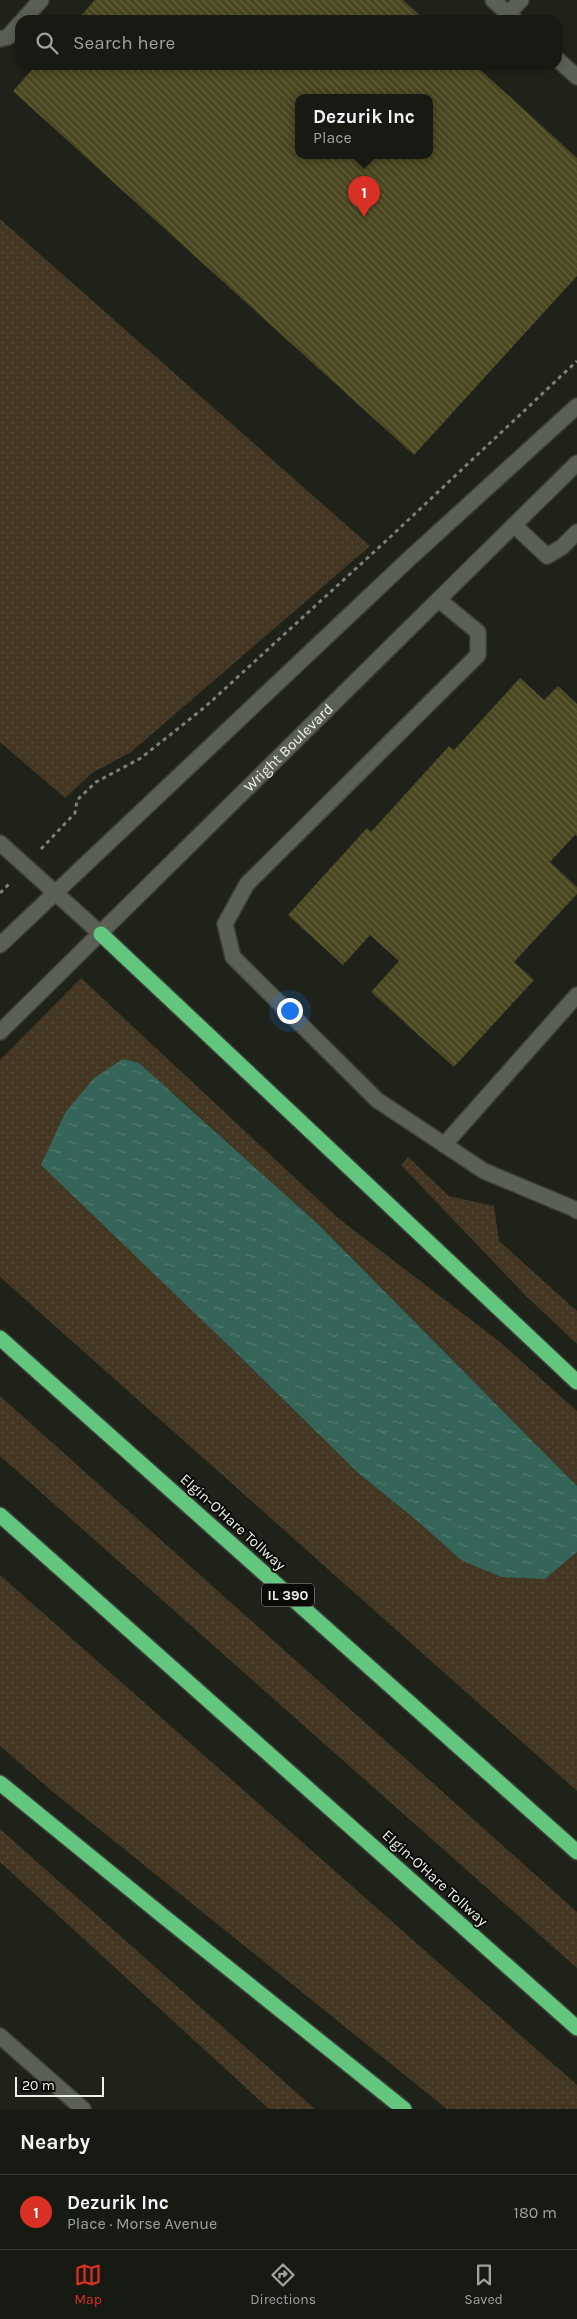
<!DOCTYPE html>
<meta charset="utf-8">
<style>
body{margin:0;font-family:Karla,sans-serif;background:#232720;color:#f1f3f6}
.scale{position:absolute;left:15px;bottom:12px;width:89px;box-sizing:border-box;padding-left:5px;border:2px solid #eff2eb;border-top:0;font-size:14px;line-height:18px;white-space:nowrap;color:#eff2eb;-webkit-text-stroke:4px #090b07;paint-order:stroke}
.you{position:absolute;left:289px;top:1010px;width:18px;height:18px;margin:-12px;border:4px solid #fff;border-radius:50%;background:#1a73e8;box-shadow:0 0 0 8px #1a73e833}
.badge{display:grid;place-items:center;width:32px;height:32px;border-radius:50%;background:#d93025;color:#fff;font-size:16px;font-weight:700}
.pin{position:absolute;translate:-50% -41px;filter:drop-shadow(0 1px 2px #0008)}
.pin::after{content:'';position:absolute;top:26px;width:18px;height:15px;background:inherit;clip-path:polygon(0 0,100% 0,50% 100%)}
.popup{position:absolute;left:295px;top:94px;width:138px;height:65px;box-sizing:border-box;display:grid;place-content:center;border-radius:10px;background:#161a12;filter:drop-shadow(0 1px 4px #0005);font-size:16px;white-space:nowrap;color:#9ea19f}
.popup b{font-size:19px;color:#f1f3f6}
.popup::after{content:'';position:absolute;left:50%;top:100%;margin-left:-10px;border:10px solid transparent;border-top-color:#161a12}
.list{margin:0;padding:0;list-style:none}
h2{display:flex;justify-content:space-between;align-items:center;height:65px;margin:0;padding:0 20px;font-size:21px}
h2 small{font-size:16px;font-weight:400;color:#9ea19f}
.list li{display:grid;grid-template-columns:32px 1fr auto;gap:15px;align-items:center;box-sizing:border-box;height:75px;padding:0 20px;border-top:1px solid #353832}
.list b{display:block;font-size:19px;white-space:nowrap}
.list p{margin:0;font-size:16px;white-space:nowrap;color:#9ea19f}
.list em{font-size:16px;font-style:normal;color:#9ea19f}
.icon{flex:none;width:28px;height:28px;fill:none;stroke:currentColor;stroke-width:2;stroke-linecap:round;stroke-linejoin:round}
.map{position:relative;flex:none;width:577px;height:2109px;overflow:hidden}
.search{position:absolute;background:#161a12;box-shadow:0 2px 8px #0003;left:15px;right:15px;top:15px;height:55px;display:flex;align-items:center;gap:12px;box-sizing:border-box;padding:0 18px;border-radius:15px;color:#9ea19f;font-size:19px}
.sheet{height:140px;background:#161a12}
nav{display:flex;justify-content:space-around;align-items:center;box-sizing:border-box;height:70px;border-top:1px solid #353832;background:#161a12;font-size:14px;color:#9ea19f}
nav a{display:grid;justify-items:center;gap:2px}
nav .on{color:#d93025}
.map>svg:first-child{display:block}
.grass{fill:url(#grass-dots)}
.water{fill:url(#water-ripples)}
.building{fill:url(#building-back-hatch);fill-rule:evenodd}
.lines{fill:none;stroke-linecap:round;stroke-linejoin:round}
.lane-casing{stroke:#3b3f37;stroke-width:18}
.street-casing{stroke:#3b3f37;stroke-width:18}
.secondary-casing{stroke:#3b3f37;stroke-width:18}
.highway-casing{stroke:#3b3f37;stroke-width:18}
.path{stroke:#7c8077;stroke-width:3;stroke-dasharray:4 4;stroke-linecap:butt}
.lane{stroke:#5b6054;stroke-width:15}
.street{stroke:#5b6054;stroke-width:15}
.secondary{stroke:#5b6054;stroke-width:15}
.highway{stroke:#62c67f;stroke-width:15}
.labels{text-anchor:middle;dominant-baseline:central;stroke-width:4;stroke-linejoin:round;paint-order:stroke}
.shield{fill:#090b07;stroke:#aaada7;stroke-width:1}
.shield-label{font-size:14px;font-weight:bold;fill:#eff2eb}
.street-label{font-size:15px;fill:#eff2eb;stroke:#090b07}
</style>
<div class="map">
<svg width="577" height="2109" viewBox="0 0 577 2109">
<defs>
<pattern id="grass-dots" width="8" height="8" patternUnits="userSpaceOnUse" patternTransform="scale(1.25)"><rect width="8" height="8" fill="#433723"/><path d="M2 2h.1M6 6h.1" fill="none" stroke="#554b38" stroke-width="1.8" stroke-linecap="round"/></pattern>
<pattern id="water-ripples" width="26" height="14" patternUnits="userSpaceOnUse" patternTransform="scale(1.25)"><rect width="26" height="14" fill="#356558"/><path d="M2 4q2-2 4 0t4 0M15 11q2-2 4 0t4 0" fill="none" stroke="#537c70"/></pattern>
<pattern id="building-back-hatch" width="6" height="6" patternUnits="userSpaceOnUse" patternTransform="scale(1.25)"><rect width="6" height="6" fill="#4a4620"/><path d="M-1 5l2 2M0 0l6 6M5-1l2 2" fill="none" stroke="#646141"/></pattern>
</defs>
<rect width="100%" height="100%" fill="#1e2218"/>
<!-- grass -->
<g class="grass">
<path d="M 0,219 L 370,546 L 131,752 L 92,773 L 65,798 L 0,742 Z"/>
<path d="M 81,978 L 338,1218 L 500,1342 L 577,1411 L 577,1486 L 320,1226 L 172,1092 L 229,1346 L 358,1473 L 415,1519 L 461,1560 L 545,1579 L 577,1552 L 577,1791 L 0,1277 L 0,1060 Z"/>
<path d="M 408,1157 L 449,1196 L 494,1206 L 499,1241 L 577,1311 L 577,1344 L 527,1297 L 401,1165 Z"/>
<path d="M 0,1396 L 577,1912 L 577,1968 L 0,1456 Z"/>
<path d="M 0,1575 L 577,2085 L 577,2109 L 447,2109 L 52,1791 L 0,1746 Z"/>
<path d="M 0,1829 L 315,2109 L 269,2109 L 0,1862 Z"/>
</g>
<!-- water -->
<path class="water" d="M 123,1059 L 139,1063 L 320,1226 L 577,1486 L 577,1552 L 545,1579 L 501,1577 L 461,1560 L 415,1519 L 358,1473 L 229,1346 L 41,1165 L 65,1113 L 94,1078 Z"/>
<!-- building -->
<g class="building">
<path d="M 95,0 L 403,0 L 425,20 L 77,20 Z"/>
<path d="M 36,65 L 475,65 L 577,158 L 577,276 L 414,455 L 13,91 ZM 299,98 L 429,98 L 429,156 L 299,156 Z"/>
<path d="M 520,678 L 544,700 L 558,686 L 577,704 L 577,836 L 575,835 L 550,862 L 577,887 L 577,894 L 514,962 L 534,980 L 454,1067 L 371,992 L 399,961 L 370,935 L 343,965 L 288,915 L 367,828 L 371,832 L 449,746 L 454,750 Z"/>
</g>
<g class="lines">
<defs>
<g id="lane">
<path d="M 508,14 L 521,0"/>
<path d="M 23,20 L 41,0"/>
<path d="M 0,39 L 8,37 L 20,23"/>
<path d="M 514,525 L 547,556 L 562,547 L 577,532"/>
<path d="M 439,600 L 478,632 L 478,655 L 247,884 L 225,924 L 233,957 L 377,1100 L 484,1171 L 577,1210"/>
<path d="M 444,1145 L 577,995"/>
<path d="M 0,2036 L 83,2109"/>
</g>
<g id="street">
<path d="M 493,0 L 515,20"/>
<path d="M 557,59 L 577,77"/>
<path d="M 577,1210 L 577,1211"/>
</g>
<g id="secondary">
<path d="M 0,843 L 101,934"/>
<path d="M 0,945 L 410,558 L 577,406"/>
<path id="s1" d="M 0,1032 L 577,463"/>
</g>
<g id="highway">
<path d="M 101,934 L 577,1382"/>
<path d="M 0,1338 L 577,1852"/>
<path d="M 0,1515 L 577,2028"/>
<path d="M 0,1783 L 163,1916 L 404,2109"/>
</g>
</defs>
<!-- lane casing -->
<use href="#lane" class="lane-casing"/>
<!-- street casing -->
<use href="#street" class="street-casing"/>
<!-- secondary casing -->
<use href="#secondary" class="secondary-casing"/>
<!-- highway casing -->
<use href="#highway" class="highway-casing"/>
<!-- path -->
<g class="path">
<path d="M 41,849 L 75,813 L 77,800 L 96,782 L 141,758 L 205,707 L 387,540 L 577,361"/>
<path d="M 0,893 L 10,883"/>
</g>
<!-- lane -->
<use href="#lane" class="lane"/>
<!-- street -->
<use href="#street" class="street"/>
<!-- secondary -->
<use href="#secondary" class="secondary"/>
<!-- highway -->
<use href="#highway" class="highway"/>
</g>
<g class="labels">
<!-- shield labels -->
<rect class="shield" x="262" y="1583.5" width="52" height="23" rx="4"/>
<g class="shield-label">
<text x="288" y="1595">IL 390</text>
</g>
<!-- street labels -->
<g class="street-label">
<text stroke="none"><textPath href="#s1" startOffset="405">Wright Boulevard</textPath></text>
<text transform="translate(233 1522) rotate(42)">Elgin-O'Hare Tollway</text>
<text transform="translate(435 1878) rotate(42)">Elgin-O'Hare Tollway</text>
</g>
</g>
</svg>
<div class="scale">20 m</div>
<div class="you"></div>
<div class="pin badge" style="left:364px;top:217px">1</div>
<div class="popup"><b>Dezurik Inc</b>Place</div>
<div class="search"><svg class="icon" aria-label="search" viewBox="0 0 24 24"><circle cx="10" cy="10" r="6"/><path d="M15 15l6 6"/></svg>Search here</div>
</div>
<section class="sheet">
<h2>Nearby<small></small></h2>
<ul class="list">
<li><span class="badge">1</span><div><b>Dezurik Inc</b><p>Place · Morse Avenue</p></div><em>180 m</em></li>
</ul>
</section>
<nav>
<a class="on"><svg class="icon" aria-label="map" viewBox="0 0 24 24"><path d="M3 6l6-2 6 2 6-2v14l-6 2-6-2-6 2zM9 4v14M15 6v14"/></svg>Map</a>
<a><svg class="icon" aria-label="directions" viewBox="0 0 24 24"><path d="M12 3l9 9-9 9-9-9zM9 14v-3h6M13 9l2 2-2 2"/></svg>Directions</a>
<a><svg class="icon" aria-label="saved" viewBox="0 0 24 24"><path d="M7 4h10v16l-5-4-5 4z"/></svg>Saved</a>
</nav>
